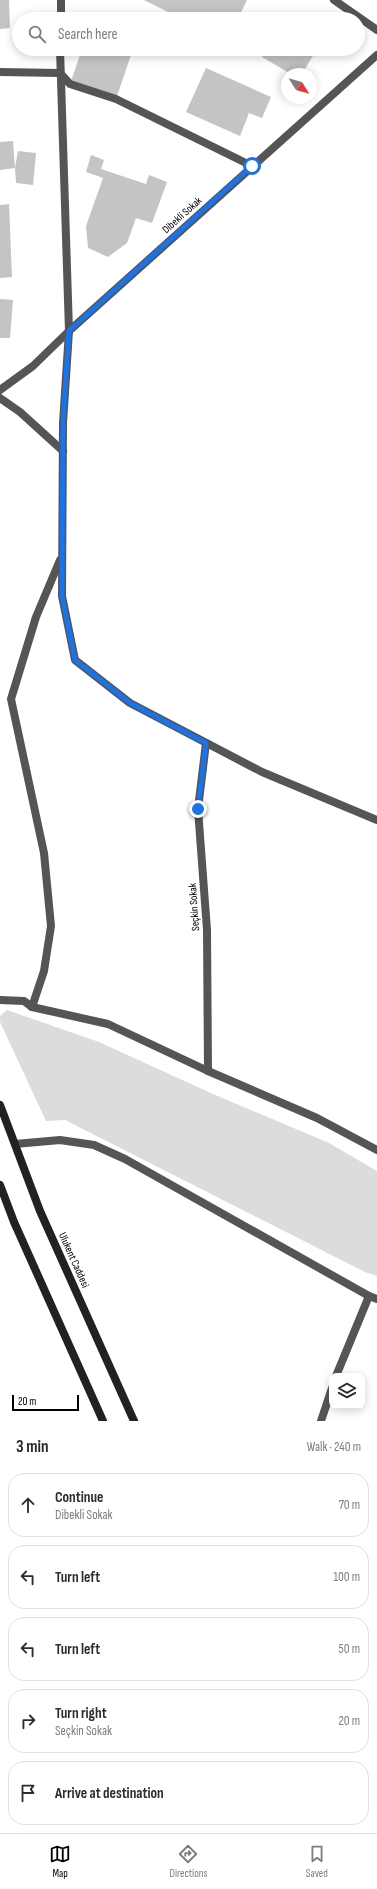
<!DOCTYPE html>
<meta charset="utf-8">
<style>
body{margin:0;font-family:"Sofia Sans Condensed",sans-serif;background:#f7f7f7;color:#2b2b33}
.controls{position:absolute;right:12px;bottom:12px;display:grid;overflow:hidden;border-radius:8px;box-shadow:0 2px 10px #0003}
.controls button{width:36px;height:36px;display:grid;place-items:center;padding:0;border:0;border-bottom:1px solid #e1e1e2;background:#fff;color:#2b2b33;font:20px sans-serif}
.compass{position:absolute;left:281px;top:68px;width:36px;height:36px;border-radius:50%;background:#fff;box-shadow:0 2px 10px #0003;rotate:127deg}
.scale{position:absolute;left:12px;bottom:10px;width:67px;box-sizing:border-box;padding-left:4px;border:2px solid #000;border-top:0;font-size:11px;line-height:14px;white-space:nowrap;color:#000;-webkit-text-stroke:3px #fff;paint-order:stroke}
.stop{position:absolute;width:12px;height:12px;margin:-9px;border:3px solid #1a73e8;border-radius:50%;background:#fff}
.stop.end{background:#1a73e8;border-color:#fff;box-shadow:0 1px 4px #0008}
.list{margin:0;padding:0;list-style:none}
h2{display:flex;justify-content:space-between;align-items:center;height:52px;margin:0;padding:0 16px;font-size:17px}
h2 small{font-size:13px;font-weight:400;color:#7c7c81}
.list li{display:grid;grid-template-columns:26px 1fr auto;gap:12px;align-items:center;box-sizing:border-box;height:64px;margin:0 8px 8px;padding:0 8px;border:1px solid #e1e1e2;border-radius:16px}
.list b{display:block;font-size:15px;white-space:nowrap}
.list p{margin:0;font-size:13px;white-space:nowrap;color:#7c7c81}
.list em{font-size:13px;font-style:normal;color:#7c7c81}
.icon{flex:none;width:22px;height:22px;fill:none;stroke:currentColor;stroke-width:2;stroke-linecap:round;stroke-linejoin:round}
.map{position:relative;flex:none;width:377px;height:1421px;overflow:hidden}
.search{position:absolute;background:#fff;box-shadow:0 2px 10px #0003;left:12px;right:12px;top:12px;height:44px;display:flex;align-items:center;gap:10px;box-sizing:border-box;padding:0 14px;border-radius:22px;color:#7c7c81;font-size:15px}
.sheet{height:412px;background:#fff}
nav{display:flex;justify-content:space-around;align-items:center;box-sizing:border-box;height:56px;border-top:1px solid #e1e1e2;background:#fff;font-size:11px;color:#7c7c81}
nav a{display:grid;justify-items:center;gap:2px}
nav .on{color:#000}
.map>svg:first-child{display:block}
.green{fill:#dcdcdc}
.building{fill:#c4c4c4}
.lines{fill:none;stroke-linecap:round;stroke-linejoin:round}
.street{stroke:#555;stroke-width:8}
.secondary{stroke:#222;stroke-width:8}
.route{stroke:#1a73e8;stroke-width:5}
.labels{text-anchor:middle;dominant-baseline:central;stroke-width:3.5;stroke-linejoin:round;paint-order:stroke}
.street-label{font-size:11px;fill:#000;stroke:#fff}
</style>
<div class="map">
<svg width="377" height="1421" viewBox="0 0 377 1421">
<rect width="100%" height="100%" fill="#fff"/>
<!-- green -->
<path class="green" d="M 7,1010 L 99,1042 L 213,1094 L 329,1143 L 377,1171 L 377,1276 L 365,1272 L 65,1120 L 46,1121 L 0,1022 L 0,1016 Z"/>
<!-- building -->
<g class="building">
<path d="M 0,0 L 9,0 L 10,28 L 0,29 Z"/>
<path d="M 144,0 L 247,0 L 238,19 L 182,19 Z"/>
<path d="M 82,49 L 133,49 L 116,99 L 70,84 Z"/>
<path d="M 267,49 L 317,49 L 302,74 L 291,74 L 262,57 Z"/>
<path d="M 206,68 L 271,97 L 262,118 L 249,113 L 240,136 L 186,112 Z"/>
<path d="M 13,141 L 15,168 L 0,170 L 0,142 Z"/>
<path d="M 18,151 L 36,153 L 33,185 L 16,183 L 15,168 Z"/>
<path d="M 91,155 L 104,160 L 101,169 L 146,184 L 149,175 L 167,182 L 152,223 L 136,218 L 127,243 L 108,257 L 88,248 L 86,226 L 103,178 L 86,172 Z"/>
<path d="M 9,204 L 12,277 L 0,278 L 0,205 Z"/>
<path d="M 0,299 L 13,300 L 10,338 L 0,338 Z"/>
</g>
<g class="lines">
<!-- street -->
<g class="street">
<path d="M 334,0 L 377,30"/>
<path d="M 61,19 L 61,0"/>
<path d="M 60,49 L 69,331 L 63,423 L 62,596 L 75,660 L 130,703 L 262,772 L 377,820"/>
<path d="M 0,72 L 60,73 L 70,84 L 116,99 L 252,166"/>
<path d="M 0,390 L 33,366 L 69,331 L 377,55"/>
<path d="M 0,398 L 20,412 L 63,451"/>
<path d="M 206,743 L 198,809 L 207,930 L 208,1071"/>
<path d="M 0,1000 L 24,1001 L 32,1007 L 108,1024 L 208,1071 L 317,1118 L 377,1150"/>
<path d="M 32,1007 L 44,971 L 51,926 L 44,853 L 11,699 L 36,617 L 60,560"/>
<path d="M 15,1144 L 60,1140 L 94,1145 L 125,1159 L 369,1296 L 377,1299"/>
<path d="M 336,1376 L 369,1296"/>
<path d="M 321,1421 L 332,1388"/>
</g>
<!-- secondary -->
<g class="secondary">
<path d="M 0,1105 L 40,1211 L 134,1421"/>
<path d="M 0,1185 L 14,1222 L 103,1421"/>
</g>
</g>
<g class="lines">
<!-- route -->
<path class="route" d="M 198,809 L 206,743 L 130,703 L 75,660 L 62,596 L 63,423 L 69,331 L 252,166"/>
</g>
<g class="labels">
<!-- street labels -->
<g class="street-label">
<text transform="translate(182 215) rotate(-42)">Dibekli Sokak</text>
<text transform="translate(194 907) rotate(-94)">Seçkin Sokak</text>
<text transform="translate(74 1260) rotate(66)">Ulukent Caddesi</text>
</g>
</g>
</svg>
<div class="controls">
<button><svg class="icon" aria-label="layers" viewBox="0 0 24 24"><path d="M12 4l9 5-9 5-9-5zM3 14l9 5 9-5"/></svg></button>
</div>
<svg class="compass" viewBox="-18 -18 36 36"><path d="M0-13l5 13h-10z" fill="#e53935"/><path d="M0 13l5-13h-10z" fill="#7c7c81"/></svg>
<div class="scale">20 m</div>
<div class="stop" style="left:252px;top:166px"></div>
<div class="stop end" style="left:198px;top:809px"></div>
<div class="search"><svg class="icon" aria-label="search" viewBox="0 0 24 24"><circle cx="10" cy="10" r="6"/><path d="M15 15l6 6"/></svg>Search here</div>
</div>
<section class="sheet">
<h2>3 min<small>Walk · 240 m</small></h2>
<ul class="list">
<li><svg class="icon" aria-label="ahead" viewBox="0 0 24 24"><path d="M12 20V5M6 11l6-6 6 6"/></svg><div><b>Continue</b><p>Dibekli Sokak</p></div><em>70 m</em></li>
<li><svg class="icon" aria-label="left" viewBox="0 0 24 24"><path d="M17 20v-9H6M10 6l-5 5 5 5"/></svg><div><b>Turn left</b></div><em>100 m</em></li>
<li><svg class="icon" aria-label="left" viewBox="0 0 24 24"><path d="M17 20v-9H6M10 6l-5 5 5 5"/></svg><div><b>Turn left</b></div><em>50 m</em></li>
<li><svg class="icon" aria-label="right" viewBox="0 0 24 24"><path d="M7 20v-9h11M14 6l5 5-5 5"/></svg><div><b>Turn right</b><p>Seçkin Sokak</p></div><em>20 m</em></li>
<li><svg class="icon" aria-label="arrive" viewBox="0 0 24 24"><path d="M6 21V4h12l-3 4 3 4H6"/></svg><div><b>Arrive at destination</b></div></li>
</ul>
</section>
<nav>
<a class="on"><svg class="icon" aria-label="map" viewBox="0 0 24 24"><path d="M3 6l6-2 6 2 6-2v14l-6 2-6-2-6 2zM9 4v14M15 6v14"/></svg>Map</a>
<a><svg class="icon" aria-label="directions" viewBox="0 0 24 24"><path d="M12 3l9 9-9 9-9-9zM9 14v-3h6M13 9l2 2-2 2"/></svg>Directions</a>
<a><svg class="icon" aria-label="saved" viewBox="0 0 24 24"><path d="M7 4h10v16l-5-4-5 4z"/></svg>Saved</a>
</nav>
